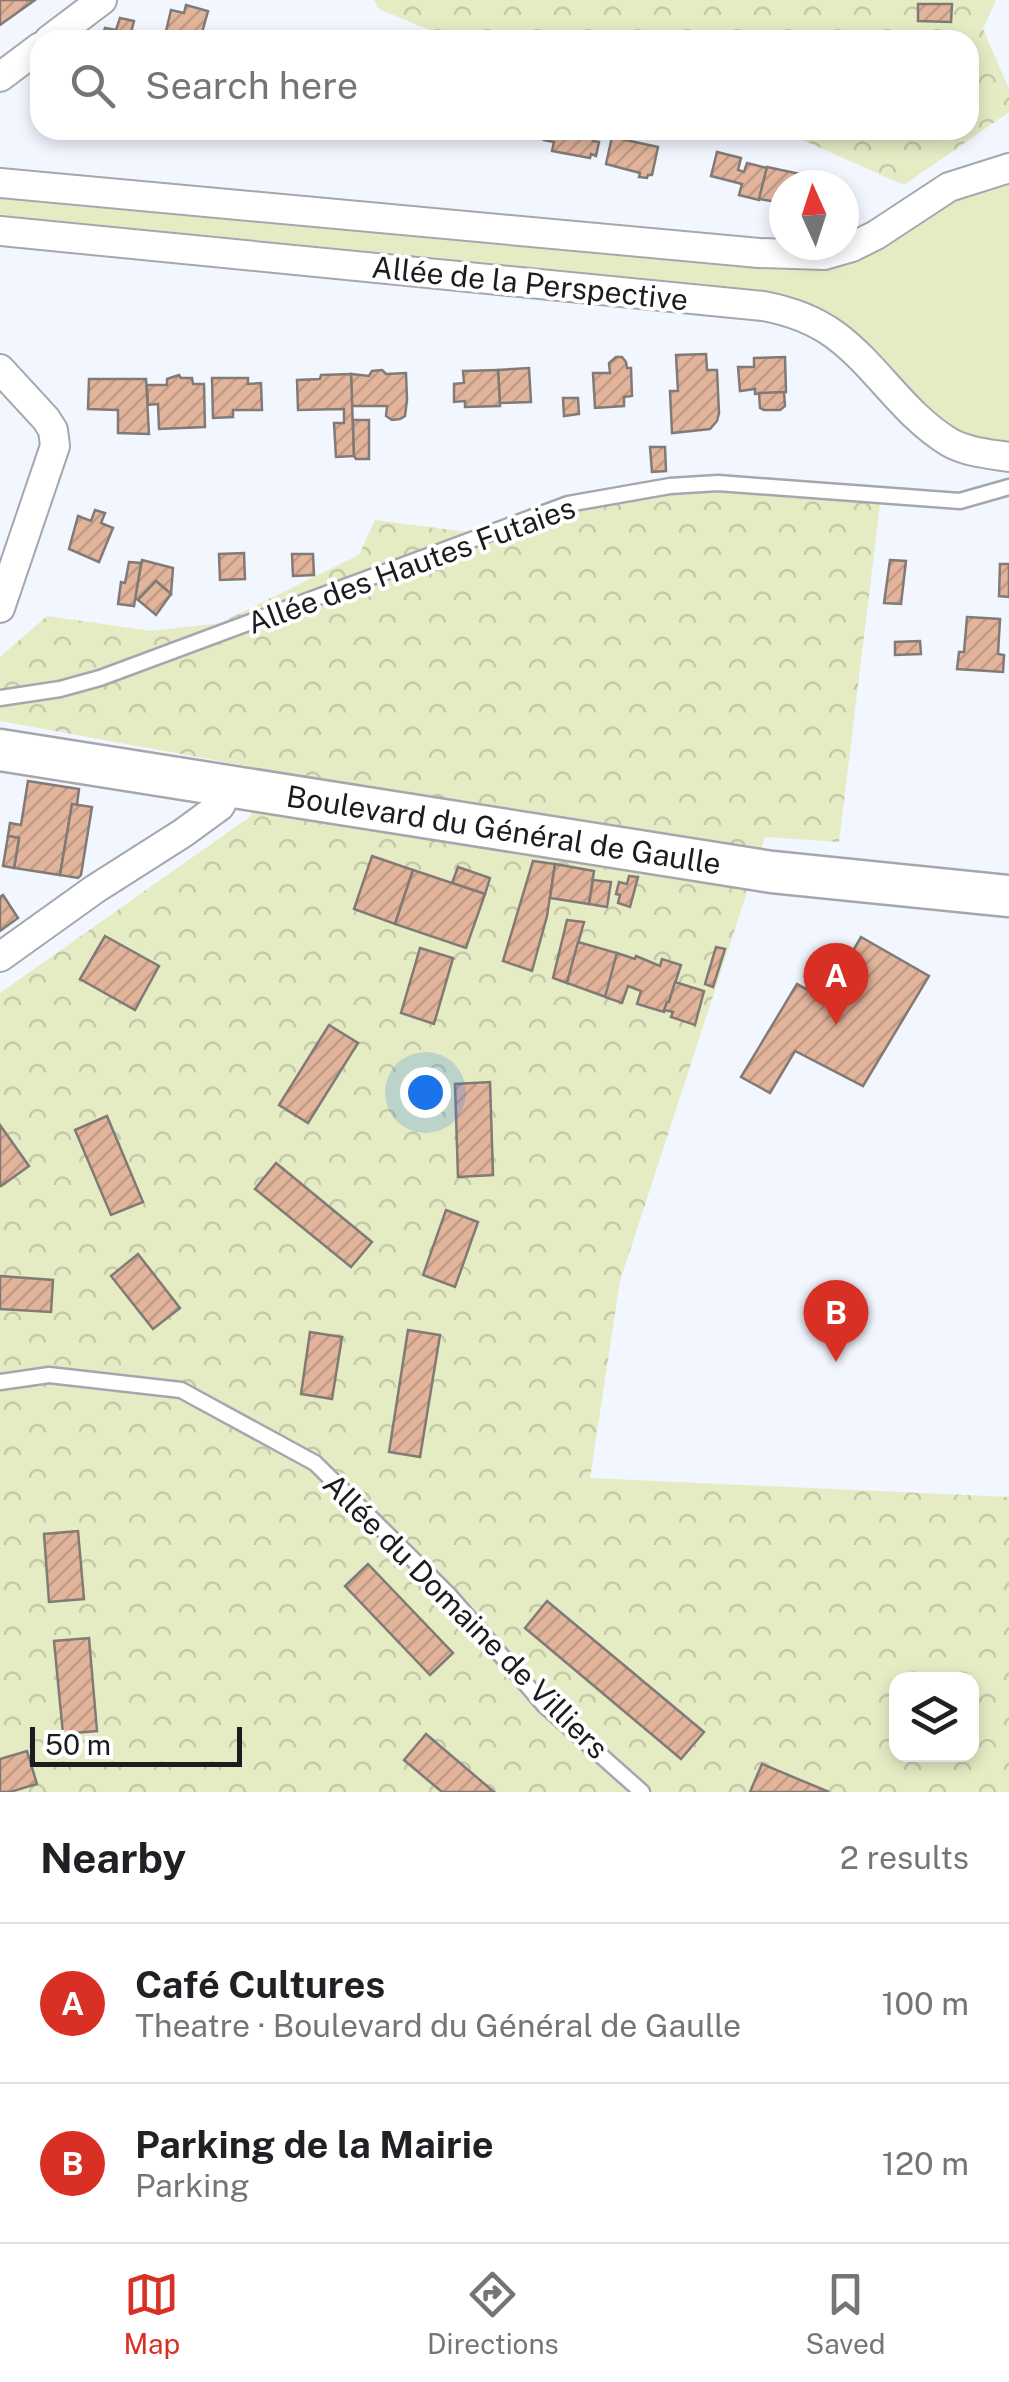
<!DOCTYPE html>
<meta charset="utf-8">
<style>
body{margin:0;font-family:"Public Sans",sans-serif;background:#f2f2f2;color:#202124}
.controls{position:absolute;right:30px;bottom:30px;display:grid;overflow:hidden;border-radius:20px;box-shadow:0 5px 15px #0003}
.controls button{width:90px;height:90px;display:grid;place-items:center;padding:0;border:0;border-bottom:2px solid #e0e0e0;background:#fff;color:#202124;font:50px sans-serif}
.compass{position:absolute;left:769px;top:170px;width:90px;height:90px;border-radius:50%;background:#fff;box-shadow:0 5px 15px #0003;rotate:357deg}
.scale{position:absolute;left:30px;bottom:25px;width:212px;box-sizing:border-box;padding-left:10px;border:5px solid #1b1c1f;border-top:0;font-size:28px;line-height:35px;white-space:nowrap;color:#1b1c1f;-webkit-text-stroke:8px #fff;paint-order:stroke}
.you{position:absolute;left:425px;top:1092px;width:35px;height:35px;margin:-25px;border:8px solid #fff;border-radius:50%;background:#1a73e8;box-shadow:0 0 0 15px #1a73e833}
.badge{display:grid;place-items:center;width:65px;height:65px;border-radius:50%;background:#d93025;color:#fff;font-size:32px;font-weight:700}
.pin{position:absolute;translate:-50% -82px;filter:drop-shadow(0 2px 5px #0008)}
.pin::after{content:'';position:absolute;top:52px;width:35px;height:30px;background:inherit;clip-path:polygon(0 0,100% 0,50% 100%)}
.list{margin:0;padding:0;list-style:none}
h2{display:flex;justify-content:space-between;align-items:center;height:130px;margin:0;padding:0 40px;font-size:42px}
h2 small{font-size:32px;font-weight:400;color:#757577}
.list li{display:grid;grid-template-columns:65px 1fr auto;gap:30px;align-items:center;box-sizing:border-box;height:160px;padding:0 40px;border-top:2px solid #e0e0e0}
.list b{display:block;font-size:38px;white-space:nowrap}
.list p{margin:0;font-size:32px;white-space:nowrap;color:#757577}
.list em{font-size:32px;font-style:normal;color:#757577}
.icon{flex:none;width:55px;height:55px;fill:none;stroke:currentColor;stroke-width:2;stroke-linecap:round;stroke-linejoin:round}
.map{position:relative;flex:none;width:1009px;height:1792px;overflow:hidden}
.search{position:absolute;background:#fff;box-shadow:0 5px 15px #0003;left:30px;right:30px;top:30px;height:110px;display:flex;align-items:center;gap:25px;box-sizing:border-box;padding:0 35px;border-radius:30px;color:#757577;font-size:38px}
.sheet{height:450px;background:#fff}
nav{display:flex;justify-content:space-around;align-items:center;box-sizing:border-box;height:140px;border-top:2px solid #e0e0e0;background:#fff;font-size:28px;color:#757577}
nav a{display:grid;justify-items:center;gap:5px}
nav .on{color:#d93025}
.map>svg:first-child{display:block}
.forest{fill:url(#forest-crowns);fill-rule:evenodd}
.park{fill:#e5ecc4}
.building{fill:url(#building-hatch);stroke:#817a76;stroke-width:2.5}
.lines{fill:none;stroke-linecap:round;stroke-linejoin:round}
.lane-casing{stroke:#a4a8ae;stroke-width:19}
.street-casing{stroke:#a4a8ae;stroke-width:32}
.secondary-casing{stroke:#a4a8ae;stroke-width:45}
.lane{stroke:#fff;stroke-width:14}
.street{stroke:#fff;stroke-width:28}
.secondary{stroke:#fff;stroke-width:40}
.labels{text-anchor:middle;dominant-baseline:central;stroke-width:8;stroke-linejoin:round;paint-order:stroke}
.street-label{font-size:30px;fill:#1b1c1f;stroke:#fff}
</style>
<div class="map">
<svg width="1009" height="1792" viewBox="0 0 1009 1792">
<defs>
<pattern id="forest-crowns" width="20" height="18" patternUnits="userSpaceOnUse" patternTransform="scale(2.5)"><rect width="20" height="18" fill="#e5ecc4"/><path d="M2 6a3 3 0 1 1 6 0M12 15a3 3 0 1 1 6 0" fill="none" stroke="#c4caa8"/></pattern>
<pattern id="building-hatch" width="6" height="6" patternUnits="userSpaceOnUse" patternTransform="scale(2.5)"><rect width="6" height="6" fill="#e2b49b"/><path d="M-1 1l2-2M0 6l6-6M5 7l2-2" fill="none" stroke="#c19a85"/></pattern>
</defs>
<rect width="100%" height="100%" fill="#f2f6fe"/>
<!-- forest -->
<g class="forest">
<path d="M 374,0 L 996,0 L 983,29 L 1009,89 L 1009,112 L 904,185 L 780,130 L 969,130 L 969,40 L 453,40 L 379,9 Z"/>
<path d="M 670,486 L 881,496 L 839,842 L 765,837 L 620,1281 L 590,1478 L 1009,1497 L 1009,1792 L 0,1792 L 0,993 L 251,816 L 258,768 L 0,721 L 0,657 L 47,616 L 151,631 L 220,623 L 359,555 L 375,520 L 483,534 L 519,521 ZM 896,1680 L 972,1680 L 972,1754 L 896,1754 Z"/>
</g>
<!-- park -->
<path class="park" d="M 1009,179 L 1009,445 L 955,431 L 932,416 L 840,324 L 0,224 L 0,190 L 791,264 L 940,200 Z"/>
<!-- building -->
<g class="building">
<path d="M 0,0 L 35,0 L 0,25 Z"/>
<path d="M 918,4 L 952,4 L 951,22 L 918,21 Z"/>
<path d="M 186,5 L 208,11 L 201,36 L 195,35 L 194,40 L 164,40 L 171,10 L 184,13 Z"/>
<path d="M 120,18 L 134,21 L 129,40 L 97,40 L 103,34 L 105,28 L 116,30 Z"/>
<path d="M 596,130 L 593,141 L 599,142 L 596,156 L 591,154 L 590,158 L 552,151 L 554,142 L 544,140 L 546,131 L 543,130 Z"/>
<path d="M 612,137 L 658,147 L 652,175 L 648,175 L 647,178 L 639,177 L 640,173 L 606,164 Z"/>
<path d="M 717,152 L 741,158 L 738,170 L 744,172 L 747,163 L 767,168 L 759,200 L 739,195 L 742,184 L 711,176 Z"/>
<path d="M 767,167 L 800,174 L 799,181 L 804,182 L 803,185 L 784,185 L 784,203 L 759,199 Z"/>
<path d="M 706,354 L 707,370 L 717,370 L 719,413 L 717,421 L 710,429 L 672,433 L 670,391 L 678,391 L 676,355 Z"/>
<path d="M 616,357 L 622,357 L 626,362 L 627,368 L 631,368 L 632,396 L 624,397 L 624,406 L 595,408 L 593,373 L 610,373 L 609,363 Z"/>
<path d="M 785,357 L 786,392 L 755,394 L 755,389 L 740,391 L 738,367 L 754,367 L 754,358 Z"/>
<path d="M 529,368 L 531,402 L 500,403 L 498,370 Z"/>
<path d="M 382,370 L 386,374 L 406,373 L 407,400 L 405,416 L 400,419 L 392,420 L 386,416 L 387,406 L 352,406 L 351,374 L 369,376 L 372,371 Z"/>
<path d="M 498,370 L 500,406 L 465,407 L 465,401 L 454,402 L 454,384 L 464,383 L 463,371 Z"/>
<path d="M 351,374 L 354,456 L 336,457 L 334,423 L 344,423 L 344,409 L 298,410 L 297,380 L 320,379 L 321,375 Z"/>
<path d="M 179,375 L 181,378 L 192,378 L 193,384 L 204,384 L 205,427 L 159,429 L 158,404 L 148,405 L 147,385 L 167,385 L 167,379 Z"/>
<path d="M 212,378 L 248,378 L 248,384 L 261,383 L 262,410 L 233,410 L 233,417 L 213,418 Z"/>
<path d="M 89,379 L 146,379 L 149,434 L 118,433 L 118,410 L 88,409 Z"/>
<path d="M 784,392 L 785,406 L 780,410 L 764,410 L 760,408 L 759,393 Z"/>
<path d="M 563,398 L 578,398 L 579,414 L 564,416 Z"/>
<path d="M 353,420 L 369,420 L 369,459 L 356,459 L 354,456 Z"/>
<path d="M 650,447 L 665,447 L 666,471 L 652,472 Z"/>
<path d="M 95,510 L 105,513 L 101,523 L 113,528 L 99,562 L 69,549 L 78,516 L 91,521 Z"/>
<path d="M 244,553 L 245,579 L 220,580 L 219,554 Z"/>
<path d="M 292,554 L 313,554 L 314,575 L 293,576 Z"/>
<path d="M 142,560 L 173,568 L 171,594 L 156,581 L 138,600 L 135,598 Z"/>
<path d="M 890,560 L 906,561 L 901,604 L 884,603 Z"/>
<path d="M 129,562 L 141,563 L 134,606 L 118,604 L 121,582 L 125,583 Z"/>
<path d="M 1000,564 L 1009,564 L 1009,597 L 999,596 Z"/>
<path d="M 156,581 L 171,594 L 156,615 L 138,600 Z"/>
<path d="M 967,617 L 1000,619 L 998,654 L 1004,655 L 1003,672 L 957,669 L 959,652 L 964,652 Z"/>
<path d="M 920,641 L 921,654 L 895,655 L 895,642 Z"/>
<path d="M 28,781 L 79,789 L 77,805 L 72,804 L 60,875 L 14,868 L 19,838 L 8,836 L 10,823 L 21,825 Z"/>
<path d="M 72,804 L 92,807 L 81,875 L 78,878 L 60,875 Z"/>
<path d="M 8,836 L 19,838 L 14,868 L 3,866 Z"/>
<path d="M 372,856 L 413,870 L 395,924 L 354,909 Z"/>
<path d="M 533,861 L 555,864 L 547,916 L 532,971 L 503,961 Z"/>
<path d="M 555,864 L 594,871 L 589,904 L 550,898 Z"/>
<path d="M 458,867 L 490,878 L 485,894 L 452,883 Z"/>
<path d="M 413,870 L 485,894 L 466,948 L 395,924 Z"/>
<path d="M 629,876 L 638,877 L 630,907 L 618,903 L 620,895 L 616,894 L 619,882 L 627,884 Z"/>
<path d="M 593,880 L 611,882 L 607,907 L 589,904 Z"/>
<path d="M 3,895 L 18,918 L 0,931 L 0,897 Z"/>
<path d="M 567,920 L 584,922 L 567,983 L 553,978 Z"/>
<path d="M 105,936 L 159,966 L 135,1010 L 80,979 Z"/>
<path d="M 861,937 L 929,976 L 863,1086 L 795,1051 L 770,1093 L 741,1077 L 797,984 L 824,999 L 829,990 L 805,976 L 815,958 L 840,973 Z"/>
<path d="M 578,942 L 617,953 L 606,997 L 567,983 Z"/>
<path d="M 716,947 L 725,949 L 713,987 L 705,984 Z"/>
<path d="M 420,948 L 453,958 L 434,1024 L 401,1013 Z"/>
<path d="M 617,953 L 635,959 L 636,956 L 660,966 L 662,959 L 681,965 L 669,1002 L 667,1002 L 664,1012 L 637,1004 L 641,991 L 628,986 L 622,1003 L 605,997 Z"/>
<path d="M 675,982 L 704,991 L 695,1025 L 671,1017 L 673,1012 L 664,1010 L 667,1002 L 669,1002 Z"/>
<path d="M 329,1025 L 358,1043 L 308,1123 L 279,1105 Z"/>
<path d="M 490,1082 L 493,1175 L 458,1177 L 455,1084 Z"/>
<path d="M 107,1116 L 143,1202 L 111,1215 L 75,1130 Z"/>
<path d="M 0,1125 L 29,1166 L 1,1186 L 0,1185 Z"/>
<path d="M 276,1163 L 372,1242 L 351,1267 L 255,1189 Z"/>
<path d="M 446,1210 L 478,1222 L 455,1287 L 423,1275 Z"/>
<path d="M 138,1254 L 180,1308 L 153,1329 L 111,1276 Z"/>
<path d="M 0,1276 L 53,1280 L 51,1312 L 0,1309 Z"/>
<path d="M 408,1330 L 440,1335 L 420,1457 L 389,1452 Z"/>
<path d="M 310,1332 L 342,1337 L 332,1399 L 301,1394 Z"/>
<path d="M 78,1531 L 84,1599 L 49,1602 L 44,1534 Z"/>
<path d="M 368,1564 L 453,1653 L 430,1675 L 345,1586 Z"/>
<path d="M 547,1601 L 704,1732 L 681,1759 L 525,1628 Z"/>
<path d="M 89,1638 L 97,1731 L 63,1734 L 54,1641 Z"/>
<path d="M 426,1734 L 494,1792 L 442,1792 L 404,1760 Z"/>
<path d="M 27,1751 L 37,1784 L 10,1792 L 0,1792 L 0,1759 Z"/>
<path d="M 762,1764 L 829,1792 L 750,1792 Z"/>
</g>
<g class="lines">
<defs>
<g id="lane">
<path d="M 0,698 L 60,689 L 100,678 L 568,504 L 670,486 L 718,483 L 960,501 L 1009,487"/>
<path d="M 0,1382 L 49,1375 L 181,1390 L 315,1463 L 449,1595 L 544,1705 L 642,1792"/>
</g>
<g id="street">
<path d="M 49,40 L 102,0"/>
<path d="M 0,77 L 40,47"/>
<path d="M 0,183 L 759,253 L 824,255 L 852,247 L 876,235 L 949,187 L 1009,168"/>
<path d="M 0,231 L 763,306 C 790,311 813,319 835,335 C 877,366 903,414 949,442 C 966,452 990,454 1009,457"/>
<path d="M 0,369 L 46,419 L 53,430 L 55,446 L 0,608"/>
<path d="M 0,957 L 95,889 L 183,833 L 220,806 L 229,786"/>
</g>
<g id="secondary">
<path id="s1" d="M 0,750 L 772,872 L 1009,896"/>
</g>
</defs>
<!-- lane casing -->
<use href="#lane" class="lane-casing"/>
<!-- street casing -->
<use href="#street" class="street-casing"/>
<!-- secondary casing -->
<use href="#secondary" class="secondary-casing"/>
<!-- lane -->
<use href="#lane" class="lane"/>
<!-- street -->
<use href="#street" class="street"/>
<!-- secondary -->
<use href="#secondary" class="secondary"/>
</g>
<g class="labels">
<!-- street labels -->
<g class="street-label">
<text transform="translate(530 283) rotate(6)">Allée de la Perspective</text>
<text transform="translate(411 565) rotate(-20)">Allée des Hautes Futaies</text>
<text stroke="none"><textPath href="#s1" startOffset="510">Boulevard du Général de Gaulle</textPath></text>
<text transform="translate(466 1616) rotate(45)">Allée du Domaine de Villiers</text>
</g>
</g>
</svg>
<div class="controls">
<button><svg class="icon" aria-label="layers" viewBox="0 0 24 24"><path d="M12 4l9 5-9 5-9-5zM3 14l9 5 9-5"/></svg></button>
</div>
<svg class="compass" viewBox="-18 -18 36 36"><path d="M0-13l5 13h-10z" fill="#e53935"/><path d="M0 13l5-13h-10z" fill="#757577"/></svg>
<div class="scale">50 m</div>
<div class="you"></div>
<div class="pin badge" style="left:836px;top:1025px">A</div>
<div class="pin badge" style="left:836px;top:1362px">B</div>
<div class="search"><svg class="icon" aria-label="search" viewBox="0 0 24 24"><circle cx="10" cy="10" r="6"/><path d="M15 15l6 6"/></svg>Search here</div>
</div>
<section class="sheet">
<h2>Nearby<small>2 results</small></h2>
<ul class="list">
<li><span class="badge">A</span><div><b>Café Cultures</b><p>Theatre · Boulevard du Général de Gaulle</p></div><em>100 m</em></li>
<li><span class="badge">B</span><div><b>Parking de la Mairie</b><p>Parking</p></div><em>120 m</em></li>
</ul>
</section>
<nav>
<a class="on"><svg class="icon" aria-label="map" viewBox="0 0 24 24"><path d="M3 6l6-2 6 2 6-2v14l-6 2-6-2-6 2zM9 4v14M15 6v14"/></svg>Map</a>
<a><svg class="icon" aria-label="directions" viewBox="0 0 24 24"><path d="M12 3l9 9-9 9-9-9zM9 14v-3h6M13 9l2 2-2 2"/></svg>Directions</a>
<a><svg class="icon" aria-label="saved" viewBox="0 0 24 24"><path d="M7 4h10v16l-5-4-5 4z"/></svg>Saved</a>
</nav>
